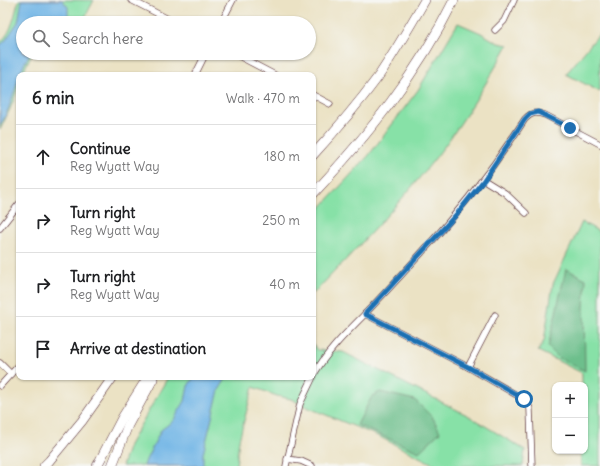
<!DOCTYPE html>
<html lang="en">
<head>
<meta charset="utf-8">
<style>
	:root { --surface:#fff; --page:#f2f2f2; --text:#202124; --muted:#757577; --line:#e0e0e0 }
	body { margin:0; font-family:Delius,sans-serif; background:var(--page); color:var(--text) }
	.controls { position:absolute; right:12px; bottom:12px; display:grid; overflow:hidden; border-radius:8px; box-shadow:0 1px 3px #0004 }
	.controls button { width:36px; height:36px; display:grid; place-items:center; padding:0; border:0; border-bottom:1px solid var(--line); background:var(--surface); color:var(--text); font:20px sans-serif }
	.stop { position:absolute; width:12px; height:12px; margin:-9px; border:3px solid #1f6fb2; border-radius:50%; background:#fff }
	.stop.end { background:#1f6fb2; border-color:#fff; box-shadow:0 1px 4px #0008 }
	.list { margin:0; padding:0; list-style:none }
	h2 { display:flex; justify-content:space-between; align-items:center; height:52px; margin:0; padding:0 16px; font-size:17px }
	h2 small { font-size:13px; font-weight:400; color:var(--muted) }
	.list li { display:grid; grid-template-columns:26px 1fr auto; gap:12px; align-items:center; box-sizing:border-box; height:64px; padding:0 16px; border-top:1px solid var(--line) }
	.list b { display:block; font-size:15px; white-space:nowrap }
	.list p { margin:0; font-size:13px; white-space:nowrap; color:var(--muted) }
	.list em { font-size:13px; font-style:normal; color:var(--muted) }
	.icon { flex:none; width:22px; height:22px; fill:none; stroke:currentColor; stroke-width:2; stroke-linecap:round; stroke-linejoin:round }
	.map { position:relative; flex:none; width:600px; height:466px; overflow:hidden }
	.search { position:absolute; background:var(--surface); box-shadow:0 1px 3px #0004; left:16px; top:16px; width:300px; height:44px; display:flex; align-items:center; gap:10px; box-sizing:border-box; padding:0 14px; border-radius:22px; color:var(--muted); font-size:15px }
	.panel { position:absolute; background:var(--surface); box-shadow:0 1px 3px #0004; left:16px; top:72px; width:300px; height:308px; border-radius:8px }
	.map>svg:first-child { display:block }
	.green { fill:#87e1a7; stroke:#688069 }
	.forest { fill:#6dbf8c; stroke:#5c6f5c }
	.water { fill:#71b5e6; stroke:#5e6a88 }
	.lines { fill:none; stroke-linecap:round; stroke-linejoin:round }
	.street-casing { stroke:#623c42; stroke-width:7 }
	.primary-casing { stroke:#623c42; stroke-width:10 }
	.street { stroke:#fff; stroke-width:5.5 }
	.primary { stroke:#fff; stroke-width:9 }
	.route { stroke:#1f6fb2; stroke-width:5 }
</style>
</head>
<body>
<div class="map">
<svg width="600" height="466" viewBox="0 0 600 466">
	<rect width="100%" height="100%" fill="#f6f6f2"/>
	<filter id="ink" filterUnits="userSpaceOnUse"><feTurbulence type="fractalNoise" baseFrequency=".025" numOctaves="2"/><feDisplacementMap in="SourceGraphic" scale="8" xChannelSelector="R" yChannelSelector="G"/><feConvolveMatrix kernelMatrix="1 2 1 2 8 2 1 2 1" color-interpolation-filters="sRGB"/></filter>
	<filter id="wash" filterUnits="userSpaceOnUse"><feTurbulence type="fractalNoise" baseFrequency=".012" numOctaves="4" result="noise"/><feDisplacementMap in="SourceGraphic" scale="16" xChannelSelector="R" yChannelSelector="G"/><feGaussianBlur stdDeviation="0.9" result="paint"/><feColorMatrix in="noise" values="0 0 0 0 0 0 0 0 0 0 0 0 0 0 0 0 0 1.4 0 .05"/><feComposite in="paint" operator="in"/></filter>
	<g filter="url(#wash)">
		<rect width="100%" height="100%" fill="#ebe2c4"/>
		<g class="green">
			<path d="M19,0H94L82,23L71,19L69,23H23V53H32L22,75H19C19,94 8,113 0,130V42C13,32 14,14 19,0Z"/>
			<path d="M458,23L481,33L498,43L508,45C486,84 464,121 437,156C399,205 356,249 313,294V216L369,155L418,90Z"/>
			<polygon points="600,33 600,92 566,74"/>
			<polygon points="582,222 600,232 600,466 581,466 581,451 585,451 585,385 582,385 582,373 538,351 544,341 553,284"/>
			<polygon points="313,344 317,350 343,352 467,415 525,450 523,466 437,466 378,436 309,408 291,399 277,396 253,387 239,440 236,466 122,466 129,445 168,377 313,377"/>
		</g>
		<g class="forest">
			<polygon points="566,269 586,279 584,308 585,371 559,358 548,347"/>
			<polygon points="380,392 415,400 433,418 440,432 419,452 357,425 372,396"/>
		</g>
		<g class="water">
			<path d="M22,0H62L68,7V18L65,23H23V53H30C16,76 14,103 0,126V45L5,41L18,22Z"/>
			<polygon points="194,377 227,377 219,390 203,454 203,466 144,466 146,460 161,430 173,421 185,401 188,386"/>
		</g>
	</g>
	<g filter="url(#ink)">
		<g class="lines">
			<defs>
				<g id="street">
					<polyline points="131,0 176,23"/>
					<polyline points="221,23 233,0"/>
					<polyline points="495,30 504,21 514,0"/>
					<polyline points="233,53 275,75"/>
					<polyline points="195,75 206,53"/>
					<polyline points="313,95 330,104"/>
					<polyline points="484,180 505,193 526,213"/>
					<polyline points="0,228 19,204"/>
					<polyline points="365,314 468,367 527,401 530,409 532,466"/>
					<polyline points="0,363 11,374"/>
					<polyline points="468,367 495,315"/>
					<path d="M313,376C326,353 345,334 363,316C381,297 398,279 415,260C456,216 492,170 525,119C532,112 536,112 545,115L600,144"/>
					<polyline points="0,386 19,365"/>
					<polyline points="287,459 301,461 312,466"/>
					<polyline points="286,466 300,404 313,377"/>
				</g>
				<g id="primary">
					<path d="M313,155C336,130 358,104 378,77C395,52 410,26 425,0"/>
					<path d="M313,194C368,135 418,73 454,0"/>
					<polyline points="44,466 49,461 82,421 113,377"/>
					<polyline points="97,466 122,418 148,377"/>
					<polyline points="112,466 128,425 153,379"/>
				</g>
			</defs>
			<use href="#street" class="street-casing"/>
			<use href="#primary" class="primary-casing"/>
			<use href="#street" class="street"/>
			<use href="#primary" class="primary"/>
		</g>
	</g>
	<g class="lines" filter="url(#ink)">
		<polyline class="route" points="524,399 468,367 365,314 456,215 484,180 525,119 530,114 538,112 570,128"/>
	</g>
</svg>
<div class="controls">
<button>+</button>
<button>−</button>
</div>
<div class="stop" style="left:524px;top:399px"></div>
<div class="stop end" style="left:570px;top:128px"></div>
<div class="search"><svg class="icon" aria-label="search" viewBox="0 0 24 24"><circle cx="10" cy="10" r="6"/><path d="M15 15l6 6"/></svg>Search here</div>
<section class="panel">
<h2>6 min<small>Walk · 470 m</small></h2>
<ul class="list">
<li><svg class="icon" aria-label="ahead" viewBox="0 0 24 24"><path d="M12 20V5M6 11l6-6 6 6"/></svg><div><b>Continue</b><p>Reg Wyatt Way</p></div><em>180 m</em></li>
<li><svg class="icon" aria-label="right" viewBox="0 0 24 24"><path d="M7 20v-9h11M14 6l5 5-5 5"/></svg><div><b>Turn right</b><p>Reg Wyatt Way</p></div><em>250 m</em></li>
<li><svg class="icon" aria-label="right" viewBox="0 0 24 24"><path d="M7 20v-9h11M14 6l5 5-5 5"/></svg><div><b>Turn right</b><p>Reg Wyatt Way</p></div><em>40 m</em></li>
<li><svg class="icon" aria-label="arrive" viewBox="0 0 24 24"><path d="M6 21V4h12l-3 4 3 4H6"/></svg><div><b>Arrive at destination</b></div></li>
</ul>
</section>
</div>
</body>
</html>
